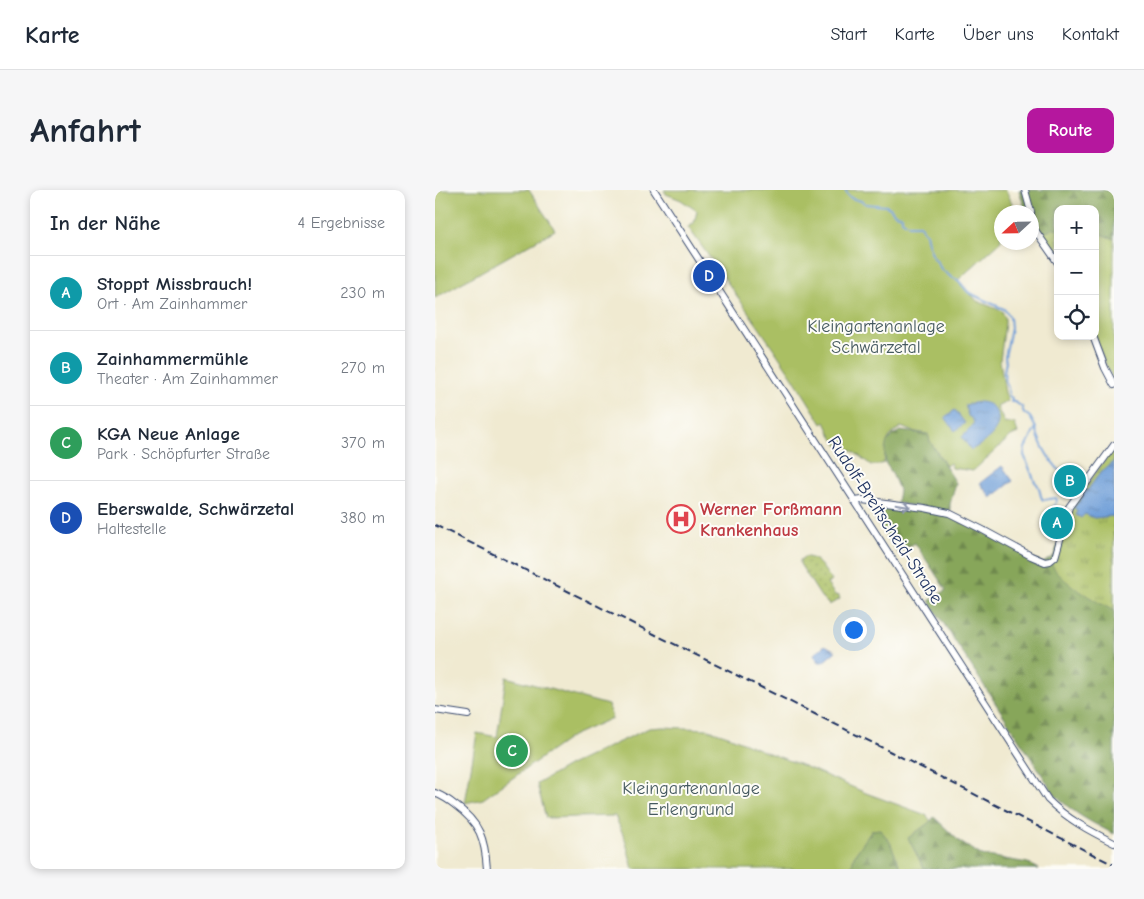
<!DOCTYPE html>
<html lang="de">
<head>
<meta charset="utf-8">
<style>
	:root { --surface:#fff; --page:#f6f6f7; --text:#1f2937; --muted:#747a83; --line:#e0e1e3; --accent:#b5179e }
	body { margin:0; font-family:"Comic Neue",sans-serif; background:var(--page); color:var(--text) }
	.controls { position:absolute; right:15px; top:15px; display:grid; overflow:hidden; border-radius:10px; box-shadow:0 2px 8px #0003 }
	.controls button { width:45px; height:45px; display:grid; place-items:center; padding:0; border:0; border-bottom:1px solid var(--line); background:var(--surface); color:var(--text); font:25px sans-serif }
	.compass { position:absolute; left:559px; top:15px; width:45px; height:45px; border-radius:50%; background:var(--surface); box-shadow:0 2px 8px #0003; rotate:248deg }
	.you { position:absolute; left:418px; top:439px; width:18px; height:18px; margin:-12px; border:4px solid #fff; border-radius:50%; background:#1a73e8; box-shadow:0 0 0 8px #1a73e833 }
	.badge { display:grid; place-items:center; width:32px; height:32px; border-radius:50%; background:var(--accent); color:#fff; font-size:16px; font-weight:700 }
	.pin { position:absolute; translate:-50% -50%; border:2px solid #fff; box-shadow:0 1px 5px #0006 }
	.list { margin:0; padding:0; list-style:none }
	h2 { display:flex; justify-content:space-between; align-items:center; height:65px; margin:0; padding:0 20px; font-size:21px }
	h2 small { font-size:16px; font-weight:400; color:var(--muted) }
	.list li { display:grid; grid-template-columns:32px 1fr auto; gap:15px; align-items:center; box-sizing:border-box; height:75px; padding:0 20px; border-top:1px solid var(--line) }
	.list b { display:block; font-size:19px; white-space:nowrap }
	.list p { margin:0; font-size:16px; white-space:nowrap; color:var(--muted) }
	.list em { font-size:16px; font-style:normal; color:var(--muted) }
	.icon { flex:none; width:28px; height:28px; fill:none; stroke:currentColor; stroke-width:2; stroke-linecap:round; stroke-linejoin:round }
	.map { position:relative; flex:none; width:679px; height:679px; overflow:hidden; border-radius:10px }
	header { display:flex; align-items:center; gap:30px; box-sizing:border-box; height:70px; padding:0 25px; background:var(--surface); border-bottom:1px solid var(--line) }
	header strong { font-size:24px }
	nav { display:flex; gap:28px; margin-inline-start:auto; font-size:18px }
	.intro { display:flex; align-items:center; justify-content:space-between; box-sizing:border-box; height:120px; padding:0 30px }
	h1 { margin:0; font-size:35px }
	.button { padding:12px 22px; border-radius:10px; background:var(--accent); color:#fff; font-size:18px; font-weight:700 }
	main { display:flex; gap:30px; padding:0 30px }
	aside { flex:1; background:var(--surface); border-radius:10px; box-shadow:0 2px 8px #0003 }
	.map>svg:first-child { display:block }
	.grass { fill:url(#grass-dots); stroke:#627761 }
	.forest { fill:url(#forest-firs); stroke:#516a5c }
	.park { fill:url(#park-tufts); stroke:#627761 }
	.garden { fill:#aabf64; stroke:#627761 }
	.water { fill:url(#water-ripples); stroke:#44669b }
	.lines { fill:none; stroke-linecap:round; stroke-linejoin:round }
	.stream { stroke:#6e9ed8; stroke-width:2 }
	.minor-casing { stroke:#3b4b6f; stroke-width:8 }
	.minor { stroke:#fff; stroke-width:6 }
	.rail { stroke:#1b2f5e; stroke-width:2; stroke-dasharray:8 4; stroke-linecap:butt }
	.oneway { stroke:#8d97ae }
	.labels { text-anchor:middle; dominant-baseline:central; stroke-width:4; stroke-linejoin:round; paint-order:stroke }
	.park-label { font-size:18px; fill:#465a60; stroke:#fdfcf7 }
	.health-label { font-size:18px; font-weight:bold; fill:#be3a42; stroke:#fdfcf7; text-anchor:start }
	.street-label { font-size:18px; fill:#1b2f5e; stroke:#fdfcf7 }
</style>
</head>
<body>
<header>
<strong>Karte</strong>
<nav><a>Start</a><a>Karte</a><a>Über uns</a><a>Kontakt</a></nav>
</header>
<div class="intro"><h1>Anfahrt</h1><a class="button">Route</a></div>
<main>
<aside>
<h2>In der Nähe<small>4 Ergebnisse</small></h2>
<ul class="list">
<li><span class="badge" style="background:#0f9aa8">A</span><div><b>Stoppt Missbrauch!</b><p>Ort · Am Zainhammer</p></div><em>230 m</em></li>
<li><span class="badge" style="background:#0f9aa8">B</span><div><b>Zainhammermühle</b><p>Theater · Am Zainhammer</p></div><em>270 m</em></li>
<li><span class="badge" style="background:#2e9e5b">C</span><div><b>KGA Neue Anlage</b><p>Park · Schöpfurter Straße</p></div><em>370 m</em></li>
<li><span class="badge" style="background:#1a4fb4">D</span><div><b>Eberswalde, Schwärzetal</b><p>Haltestelle</p></div><em>380 m</em></li>
</ul>
</aside>
<div class="map">
<svg width="679" height="679" viewBox="0 0 679 679">
	<defs>
		<pattern id="grass-dots" width="8" height="8" patternUnits="userSpaceOnUse" patternTransform="scale(1.25)"><rect width="8" height="8" fill="#aabf64"/><path d="M2 2h.1M6 6h.1" fill="none" stroke="#8a9c56" stroke-width="1.8" stroke-linecap="round"/></pattern>
		<pattern id="forest-firs" width="22" height="20" patternUnits="userSpaceOnUse" patternTransform="scale(1.25)"><rect width="22" height="20" fill="#87a65a"/><path d="M5 1l3.5 6h-7zM16 11l3.5 6h-7z" fill="#6e884e"/></pattern>
		<pattern id="park-tufts" width="24" height="20" patternUnits="userSpaceOnUse" patternTransform="scale(1.25)"><rect width="24" height="20" fill="#aabf64"/><path d="M3 7l-1-3M5 7V3M7 7l1-3M15 17l-1-3M17 17v-4M19 17l1-3" fill="none" stroke="#8a9c56"/></pattern>
		<pattern id="water-ripples" width="26" height="14" patternUnits="userSpaceOnUse" patternTransform="scale(1.25)"><rect width="26" height="14" fill="#6e9ed8"/><path d="M2 4q2-2 4 0t4 0M15 11q2-2 4 0t4 0" fill="none" stroke="#5a81b2"/></pattern>
	</defs>
	<rect width="100%" height="100%" fill="#fdfcf7"/>
	<filter id="ink" filterUnits="userSpaceOnUse"><feTurbulence type="fractalNoise" baseFrequency=".02" numOctaves="2"/><feDisplacementMap in="SourceGraphic" scale="10" xChannelSelector="R" yChannelSelector="G"/><feConvolveMatrix kernelMatrix="1 2 1 2 8 2 1 2 1" color-interpolation-filters="sRGB"/></filter>
	<filter id="wash" filterUnits="userSpaceOnUse"><feTurbulence type="fractalNoise" baseFrequency=".0096" numOctaves="4" result="noise"/><feDisplacementMap in="SourceGraphic" scale="20" xChannelSelector="R" yChannelSelector="G"/><feGaussianBlur stdDeviation="1.12" result="paint"/><feColorMatrix in="noise" values="0 0 0 0 0 0 0 0 0 0 0 0 0 0 0 0 0 1.4 0 .05"/><feComposite in="paint" operator="in"/></filter>
	<g filter="url(#wash)">
		<rect width="100%" height="100%" fill="#f0ead1"/>
		<path class="grass" d="M369,367C383,366 389,380 397,391L392,394L400,405L404,406L405,409L394,415L386,407L365,374V370Z"/>
		<g class="forest">
			<polygon points="584,0 679,0 679,49 660,42 660,19 623,19 623,39 619,38 606,45 596,22 591,22"/>
			<polygon points="465,241 493,244 495,251 521,293 515,314 515,322 462,313 464,300 457,283 451,274 449,259 449,255 458,245"/>
			<path d="M448,316L514,324L608,373L679,326V644C656,632 639,624 620,605L494,411L511,400L480,353L463,363L434,319Z"/>
			<polygon points="499,627 525,652 546,665 593,673 604,679 489,679 473,648 496,631"/>
			<polygon points="445,639 455,652 466,679 416,679 419,666 437,640"/>
		</g>
		<path class="park" d="M679,257V421C661,411 624,392 616,373L637,316Z"/>
		<g class="garden">
			<polygon points="0,0 94,0 120,40 0,108"/>
			<path d="M229,0H571L581,22H566V51L523,90L542,111L567,121L570,128V133L565,171L570,202L573,211L562,217L569,232L580,234L583,243L576,246L538,281L517,278L515,273L511,276L495,251L493,244L476,241L466,237C449,249 451,253 449,273L442,275H436L407,253L403,256L396,245L390,232L387,234C346,166 299,102 253,37L259,33L262,21L246,10L231,4Z"/>
			<polygon points="619,38 623,39 623,69 606,45"/>
			<polygon points="660,42 679,49 679,191 669,171 660,146"/>
			<polygon points="71,487 173,515 177,528 137,546 48,609 30,613 42,543 62,547"/>
			<polygon points="228,537 272,539 296,547 328,561 369,576 431,603 491,625 496,631 473,648 489,679 466,679 455,652 445,639 437,640 419,666 416,679 198,679 190,649 180,626 111,628 102,594 135,575 214,538"/>
		</g>
		<g class="water">
			<path d="M543,212C550,212 556,214 560,220C562,224 564,228 563,232C562,244 546,255 536,260L527,247L537,237L539,232L536,228L533,226L530,215Z"/>
			<polygon points="520,220 530,233 520,241 510,227"/>
			<polygon points="679,271 679,326 659,328 650,324 646,328 641,325 642,320 639,318 648,306 647,304 647,303 649,304 650,303 649,302 650,300 652,301 665,283"/>
			<polygon points="567,276 578,291 556,308 545,293"/>
			<polygon points="390,455 401,461 388,472 384,472 379,464"/>
		</g>
		<g class="lines">
			<g class="stream">
				<path d="M410,0L413,5L416,8L426,11L431,14L451,16L455,18L460,24L467,26V30L474,35H485L488,40L491,43L493,53L498,67L503,73L506,79L516,87L523,90L533,102L549,110L569,119L575,127L576,138L570,167L571,172L569,181L570,189L573,198L574,206L577,208L576,212H580L587,217L589,223L595,227L601,238L590,258L589,265L600,292C607,297 603,304 608,310L621,308L622,310L619,316L621,320L628,319"/>
				<path d="M601,239C606,258 617,274 631,287"/>
			</g>
		</g>
	</g>
	<g filter="url(#ink)">
		<g class="lines">
			<defs>
				<g id="minor">
					<path d="M219,0L613,610C632,629 655,641 679,653"/>
					<polyline points="590,0 596,22"/>
					<polyline points="596,25 600,40 623,73"/>
					<polyline points="658,146 670,178 679,195"/>
					<polyline points="420,311 427,310 490,318 514,323 546,339 596,366 610,372 615,371 620,367 621,364 634,317 679,255"/>
					<polyline points="0,520 33,525"/>
					<path d="M0,603C7,606 14,610 20,615C45,633 50,649 52,679"/>
				</g>
			</defs>
			<use href="#minor" class="minor-casing"/>
			<use href="#minor" class="minor"/>
			<polyline class="rail" points="0,335 456,562 679,675"/>
		</g>
		<defs><path id="oneway-shaft" d="M-6 0H5M1.5-3L5.5 0L1.5 3" fill="none" stroke-width="1.6" stroke-linecap="round" stroke-linejoin="round" transform="scale(1.25)"/></defs>
		<use class="oneway" href="#oneway-shaft" transform="translate(468 316) rotate(9)"/>
	</g>
	<defs>
		<symbol id="hospital-ring" viewBox="-11 -11 22 22"><circle r="9.5" fill="#fdfcf7" stroke="#e0444e" stroke-width="1.5"/><path d="M-5-5h3v3.5h4V-5h3V5h-3V1.5h-4V5h-3Z" fill="#e0444e"/></symbol>
	</defs>
	<g fill-rule="evenodd">
		<use href="#hospital-ring" x="230" y="313" width="32" height="32"/>
	</g>
	<g class="labels">
		<g class="park-label">
			<text x="441" y="136">Kleingartenanlage<tspan x="441" dy="21">Schwärzetal</tspan></text>
			<text x="256" y="598">Kleingartenanlage<tspan x="256" dy="21">Erlengrund</tspan></text>
		</g>
		<g class="health-label">
			<text x="265" y="319">Werner Forßmann<tspan x="265" dy="21">Krankenhaus</tspan></text>
		</g>
		<g class="street-label">
			<text transform="translate(450 330) rotate(57)">Rudolf-Breitscheid-Straße</text>
		</g>
	</g>
</svg>
<div class="controls">
<button>+</button>
<button>−</button>
<button><svg class="icon" aria-label="locate" viewBox="0 0 24 24"><circle cx="12" cy="12" r="6"/><path d="M12 2v4M12 18v4M2 12h4M18 12h4"/></svg></button>
</div>
<svg class="compass" viewBox="-18 -18 36 36"><path d="M0-13l5 13h-10z" fill="#e53935"/><path d="M0 13l5-13h-10z" fill="#747a83"/></svg>
<div class="you"></div>
<div class="pin badge" style="left:622px;top:333px;background:#0f9aa8">A</div>
<div class="pin badge" style="left:635px;top:291px;background:#0f9aa8">B</div>
<div class="pin badge" style="left:77px;top:561px;background:#2e9e5b">C</div>
<div class="pin badge" style="left:274px;top:86px;background:#1a4fb4">D</div>
</div>
</main>
</body>
</html>
